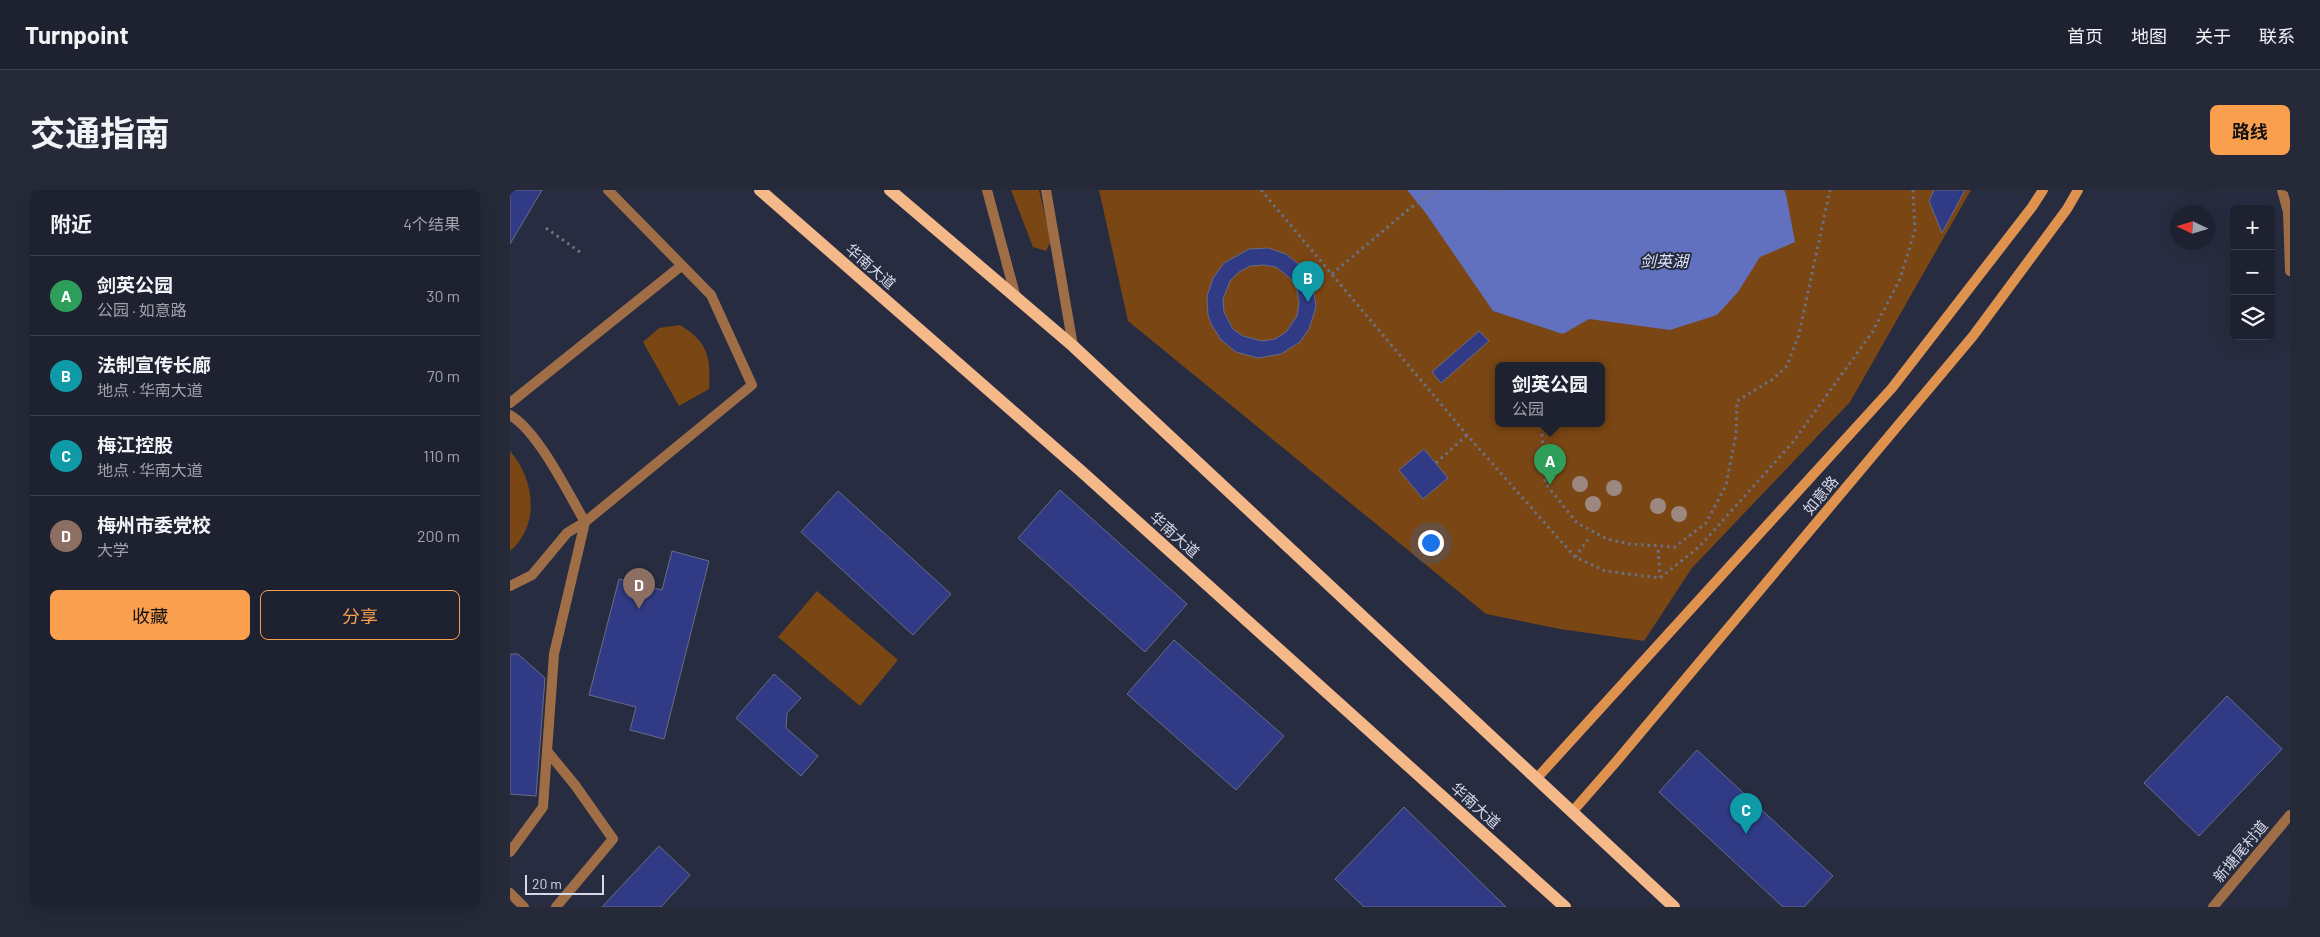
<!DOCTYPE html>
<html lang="zh">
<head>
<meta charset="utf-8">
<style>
	:root { --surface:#1d2130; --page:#252938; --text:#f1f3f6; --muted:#a0a3ab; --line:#3b3e4c; --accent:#fa9f4e }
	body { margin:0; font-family:Barlow,"Noto Sans SC",sans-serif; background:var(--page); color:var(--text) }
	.controls { position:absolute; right:15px; top:15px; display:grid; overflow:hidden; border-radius:8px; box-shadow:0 5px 20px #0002 }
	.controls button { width:45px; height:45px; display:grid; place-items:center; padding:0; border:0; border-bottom:1px solid var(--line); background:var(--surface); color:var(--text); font:25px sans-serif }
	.compass { position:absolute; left:1660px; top:15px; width:45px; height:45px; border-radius:50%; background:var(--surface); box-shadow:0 5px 20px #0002; rotate:274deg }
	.scale { position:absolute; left:15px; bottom:12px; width:79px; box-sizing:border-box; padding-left:5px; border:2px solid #d6d9e7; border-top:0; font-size:14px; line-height:18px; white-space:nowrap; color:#d6d9e7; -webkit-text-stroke:4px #272c40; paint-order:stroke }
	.you { position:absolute; left:920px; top:352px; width:18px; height:18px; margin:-12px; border:4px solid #fff; border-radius:50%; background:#1a73e8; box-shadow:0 0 0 8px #1a73e833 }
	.badge { display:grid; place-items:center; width:32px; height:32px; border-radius:50%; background:var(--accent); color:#fff; font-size:16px; font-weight:700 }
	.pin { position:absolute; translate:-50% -41px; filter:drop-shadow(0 1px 2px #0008) }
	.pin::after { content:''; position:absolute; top:26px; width:18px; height:15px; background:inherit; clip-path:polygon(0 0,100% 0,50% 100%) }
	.popup { position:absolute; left:985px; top:172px; width:110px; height:65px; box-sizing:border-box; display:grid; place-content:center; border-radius:8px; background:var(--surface); filter:drop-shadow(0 1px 4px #0005); font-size:16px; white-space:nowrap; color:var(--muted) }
	.popup b { font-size:19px; color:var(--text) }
	.popup::after { content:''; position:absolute; left:50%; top:100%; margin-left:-10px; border:10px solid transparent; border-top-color:var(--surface) }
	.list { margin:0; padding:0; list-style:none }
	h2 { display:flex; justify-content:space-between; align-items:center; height:65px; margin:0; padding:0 20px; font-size:21px }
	h2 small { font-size:16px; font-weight:400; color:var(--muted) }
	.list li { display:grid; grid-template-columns:32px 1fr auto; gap:15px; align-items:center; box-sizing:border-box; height:80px; padding:0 20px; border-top:1px solid var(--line) }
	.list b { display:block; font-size:19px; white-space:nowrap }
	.list p { margin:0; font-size:16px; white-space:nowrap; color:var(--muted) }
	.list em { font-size:16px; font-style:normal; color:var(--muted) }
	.actions { display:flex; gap:10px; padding:15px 20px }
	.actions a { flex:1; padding:11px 0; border:1px solid var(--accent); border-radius:8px; text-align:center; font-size:18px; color:var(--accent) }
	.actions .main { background:var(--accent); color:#111 }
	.icon { flex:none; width:28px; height:28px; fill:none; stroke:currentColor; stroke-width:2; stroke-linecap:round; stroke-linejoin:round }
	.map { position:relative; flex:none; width:1780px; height:717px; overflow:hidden; border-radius:8px }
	header { display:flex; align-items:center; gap:30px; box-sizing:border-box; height:70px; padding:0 25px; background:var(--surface); border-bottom:1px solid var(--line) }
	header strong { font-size:24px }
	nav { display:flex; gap:28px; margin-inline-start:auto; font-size:18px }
	.intro { display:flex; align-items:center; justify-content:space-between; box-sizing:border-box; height:120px; padding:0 30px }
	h1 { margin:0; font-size:35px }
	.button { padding:12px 22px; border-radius:8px; background:var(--accent); color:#111; font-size:18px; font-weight:700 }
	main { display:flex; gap:30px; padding:0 30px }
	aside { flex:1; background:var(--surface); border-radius:8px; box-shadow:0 5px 20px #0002 }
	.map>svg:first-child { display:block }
	.green { fill:#7a4614; fill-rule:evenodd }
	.water { fill:#6171c0 }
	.building { fill:#313a85; stroke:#676d84; fill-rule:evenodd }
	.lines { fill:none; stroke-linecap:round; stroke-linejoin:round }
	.path { stroke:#6c7082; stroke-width:3; stroke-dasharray:2.5 4; stroke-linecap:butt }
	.lane { stroke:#9f6e46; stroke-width:10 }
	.street { stroke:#9f6e46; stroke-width:10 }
	.secondary { stroke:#df924e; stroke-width:10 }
	.primary { stroke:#f5b989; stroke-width:12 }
	.tree { fill:#9c8880 }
	.labels { text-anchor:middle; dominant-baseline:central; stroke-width:4; stroke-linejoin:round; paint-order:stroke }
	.street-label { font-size:15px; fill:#d6d9e7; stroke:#272c40 }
	.water-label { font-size:16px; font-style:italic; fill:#dce3f9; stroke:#272c40 }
</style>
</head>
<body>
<header>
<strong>Turnpoint</strong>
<nav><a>首页</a><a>地图</a><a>关于</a><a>联系</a></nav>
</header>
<div class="intro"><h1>交通指南</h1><a class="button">路线</a></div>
<main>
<aside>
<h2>附近<small>4个结果</small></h2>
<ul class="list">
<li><span class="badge" style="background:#2e9e5b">A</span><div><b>剑英公园</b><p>公园 · 如意路</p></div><em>30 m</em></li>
<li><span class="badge" style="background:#0f9aa8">B</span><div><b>法制宣传长廊</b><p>地点 · 华南大道</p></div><em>70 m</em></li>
<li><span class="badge" style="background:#0f9aa8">C</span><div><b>梅江控股</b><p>地点 · 华南大道</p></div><em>110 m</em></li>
<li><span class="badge" style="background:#8d6e63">D</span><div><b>梅州市委党校</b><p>大学</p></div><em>200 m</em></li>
</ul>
<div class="actions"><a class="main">收藏</a><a>分享</a></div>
</aside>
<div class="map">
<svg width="1780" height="717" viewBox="0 0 1780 717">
	<rect width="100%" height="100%" fill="#272c40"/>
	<g class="green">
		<polygon points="501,0 529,0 541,51 536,61 523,57"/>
		<path d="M589,0H1461L1340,212L1182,378L1134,451L1050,439L976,424L618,131ZM989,176H1091V234H989Z"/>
		<path d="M170,135C198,152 201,167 199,199L169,216L133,152L149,138Z"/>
		<path d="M0,261C24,288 31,335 0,361Z"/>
		<polygon points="307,401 388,470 350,516 268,447"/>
	</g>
	<polygon class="water" points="897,0 1274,0 1276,4 1285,52 1250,67 1228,102 1207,125 1160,140 1079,129 1053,144 983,121 915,22"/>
	<g class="building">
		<polygon points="0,0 32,0 0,54"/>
		<polygon points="1424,0 1455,0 1432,43 1419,11"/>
		<path d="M758,58L776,64L795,79L803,95L806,117L799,139L790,152L771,164L748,168L726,162L711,150L701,134L698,125L697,106L703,88L714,73L739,59ZM753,75L766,77L781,89L787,100L789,113L787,126L776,142L765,149L752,151L733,146L723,139L714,122L713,109L720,91L729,82L740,76Z"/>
		<polygon points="969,141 979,151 931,193 922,182"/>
		<polygon points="914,259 938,288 913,309 889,280"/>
		<polygon points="550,300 677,414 635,462 508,348"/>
		<polygon points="328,301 441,404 403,445 291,342"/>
		<polygon points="162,361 199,371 154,549 120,540 126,517 79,505 109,389 152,400"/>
		<polygon points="664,450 774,546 726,600 617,504"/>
		<polygon points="0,464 8,464 35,488 26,606 0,604"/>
		<polygon points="264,484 291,508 277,523 276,538 308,566 291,586 226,528"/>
		<polygon points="1717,506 1772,559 1689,646 1634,593"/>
		<polygon points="1187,560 1323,686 1294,717 1273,717 1149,602"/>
		<polygon points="894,617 996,717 854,717 825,689"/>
		<polygon points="149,656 180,685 151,717 92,717"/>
	</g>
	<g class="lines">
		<g class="path">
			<polyline points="751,0 957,245 1065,367 1095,381 1150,388 1190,356 1283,252 1363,141 1390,89 1405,40 1403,0"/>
			<polyline points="981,0 991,2 993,0"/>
			<polyline points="36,38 70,62"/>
			<polyline points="822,84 899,19 928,0"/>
			<polyline points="1032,244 1035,293 1067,333 1097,349 1120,354 1165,357 1196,333 1216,295 1226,244 1227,211 1263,189 1277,176 1289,144 1320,0"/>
			<polyline points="926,273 957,245"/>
			<polyline points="1148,360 1150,387"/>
			<polyline points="1065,367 1079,348"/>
		</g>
		<g class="lane">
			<polyline points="477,0 506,108"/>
			<polyline points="536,0 563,156"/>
			<polyline points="0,213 171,76"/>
			<path d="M0,225C28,241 58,303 75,332L57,343L22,385L0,396"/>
			<polyline points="37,561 65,595 103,649 46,717"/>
			<polyline points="0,662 33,617 44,464 75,332 242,195 201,105 98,0"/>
			<polyline points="0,703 14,717"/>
		</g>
		<g class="street">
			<polyline points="1772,0 1778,22 1780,81"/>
			<polyline points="1703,717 1780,625"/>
		</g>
		<g class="secondary">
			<polyline points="1027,588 1382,198 1522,17 1533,0"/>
			<polyline points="1063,621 1105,573 1463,146 1557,19 1568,0"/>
		</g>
		<g class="primary">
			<polyline points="250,0 571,281 1055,717"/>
			<polyline points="380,0 563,156 1164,717"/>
		</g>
	</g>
	<g class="tree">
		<circle cx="1070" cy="294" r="8"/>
		<circle cx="1104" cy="298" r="8"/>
		<circle cx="1083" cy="314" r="8"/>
		<circle cx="1148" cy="316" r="8"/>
		<circle cx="1169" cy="324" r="8"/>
	</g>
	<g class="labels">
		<g class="street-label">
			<text transform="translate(361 76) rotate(41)">华南大道</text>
			<text transform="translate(1310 305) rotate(-50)">如意路</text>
			<text transform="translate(665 344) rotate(42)">华南大道</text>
			<text transform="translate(966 615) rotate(42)">华南大道</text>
			<text transform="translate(1730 661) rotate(-50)">新塘尾村道</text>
		</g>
		<g class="water-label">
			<text x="1154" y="70">剑英湖</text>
		</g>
	</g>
</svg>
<div class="controls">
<button>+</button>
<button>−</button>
<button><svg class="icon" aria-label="layers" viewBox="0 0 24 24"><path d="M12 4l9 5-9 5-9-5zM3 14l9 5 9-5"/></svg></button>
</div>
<svg class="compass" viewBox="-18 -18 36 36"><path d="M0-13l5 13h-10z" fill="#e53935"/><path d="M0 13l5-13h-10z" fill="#a0a3ab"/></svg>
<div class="scale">20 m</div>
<div class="you"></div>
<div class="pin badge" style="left:1040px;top:295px;background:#2e9e5b">A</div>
<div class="popup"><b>剑英公园</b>公园</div>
<div class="pin badge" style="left:798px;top:112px;background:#0f9aa8">B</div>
<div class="pin badge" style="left:1236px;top:644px;background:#0f9aa8">C</div>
<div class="pin badge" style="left:129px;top:419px;background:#8d6e63">D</div>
</div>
</main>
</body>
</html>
